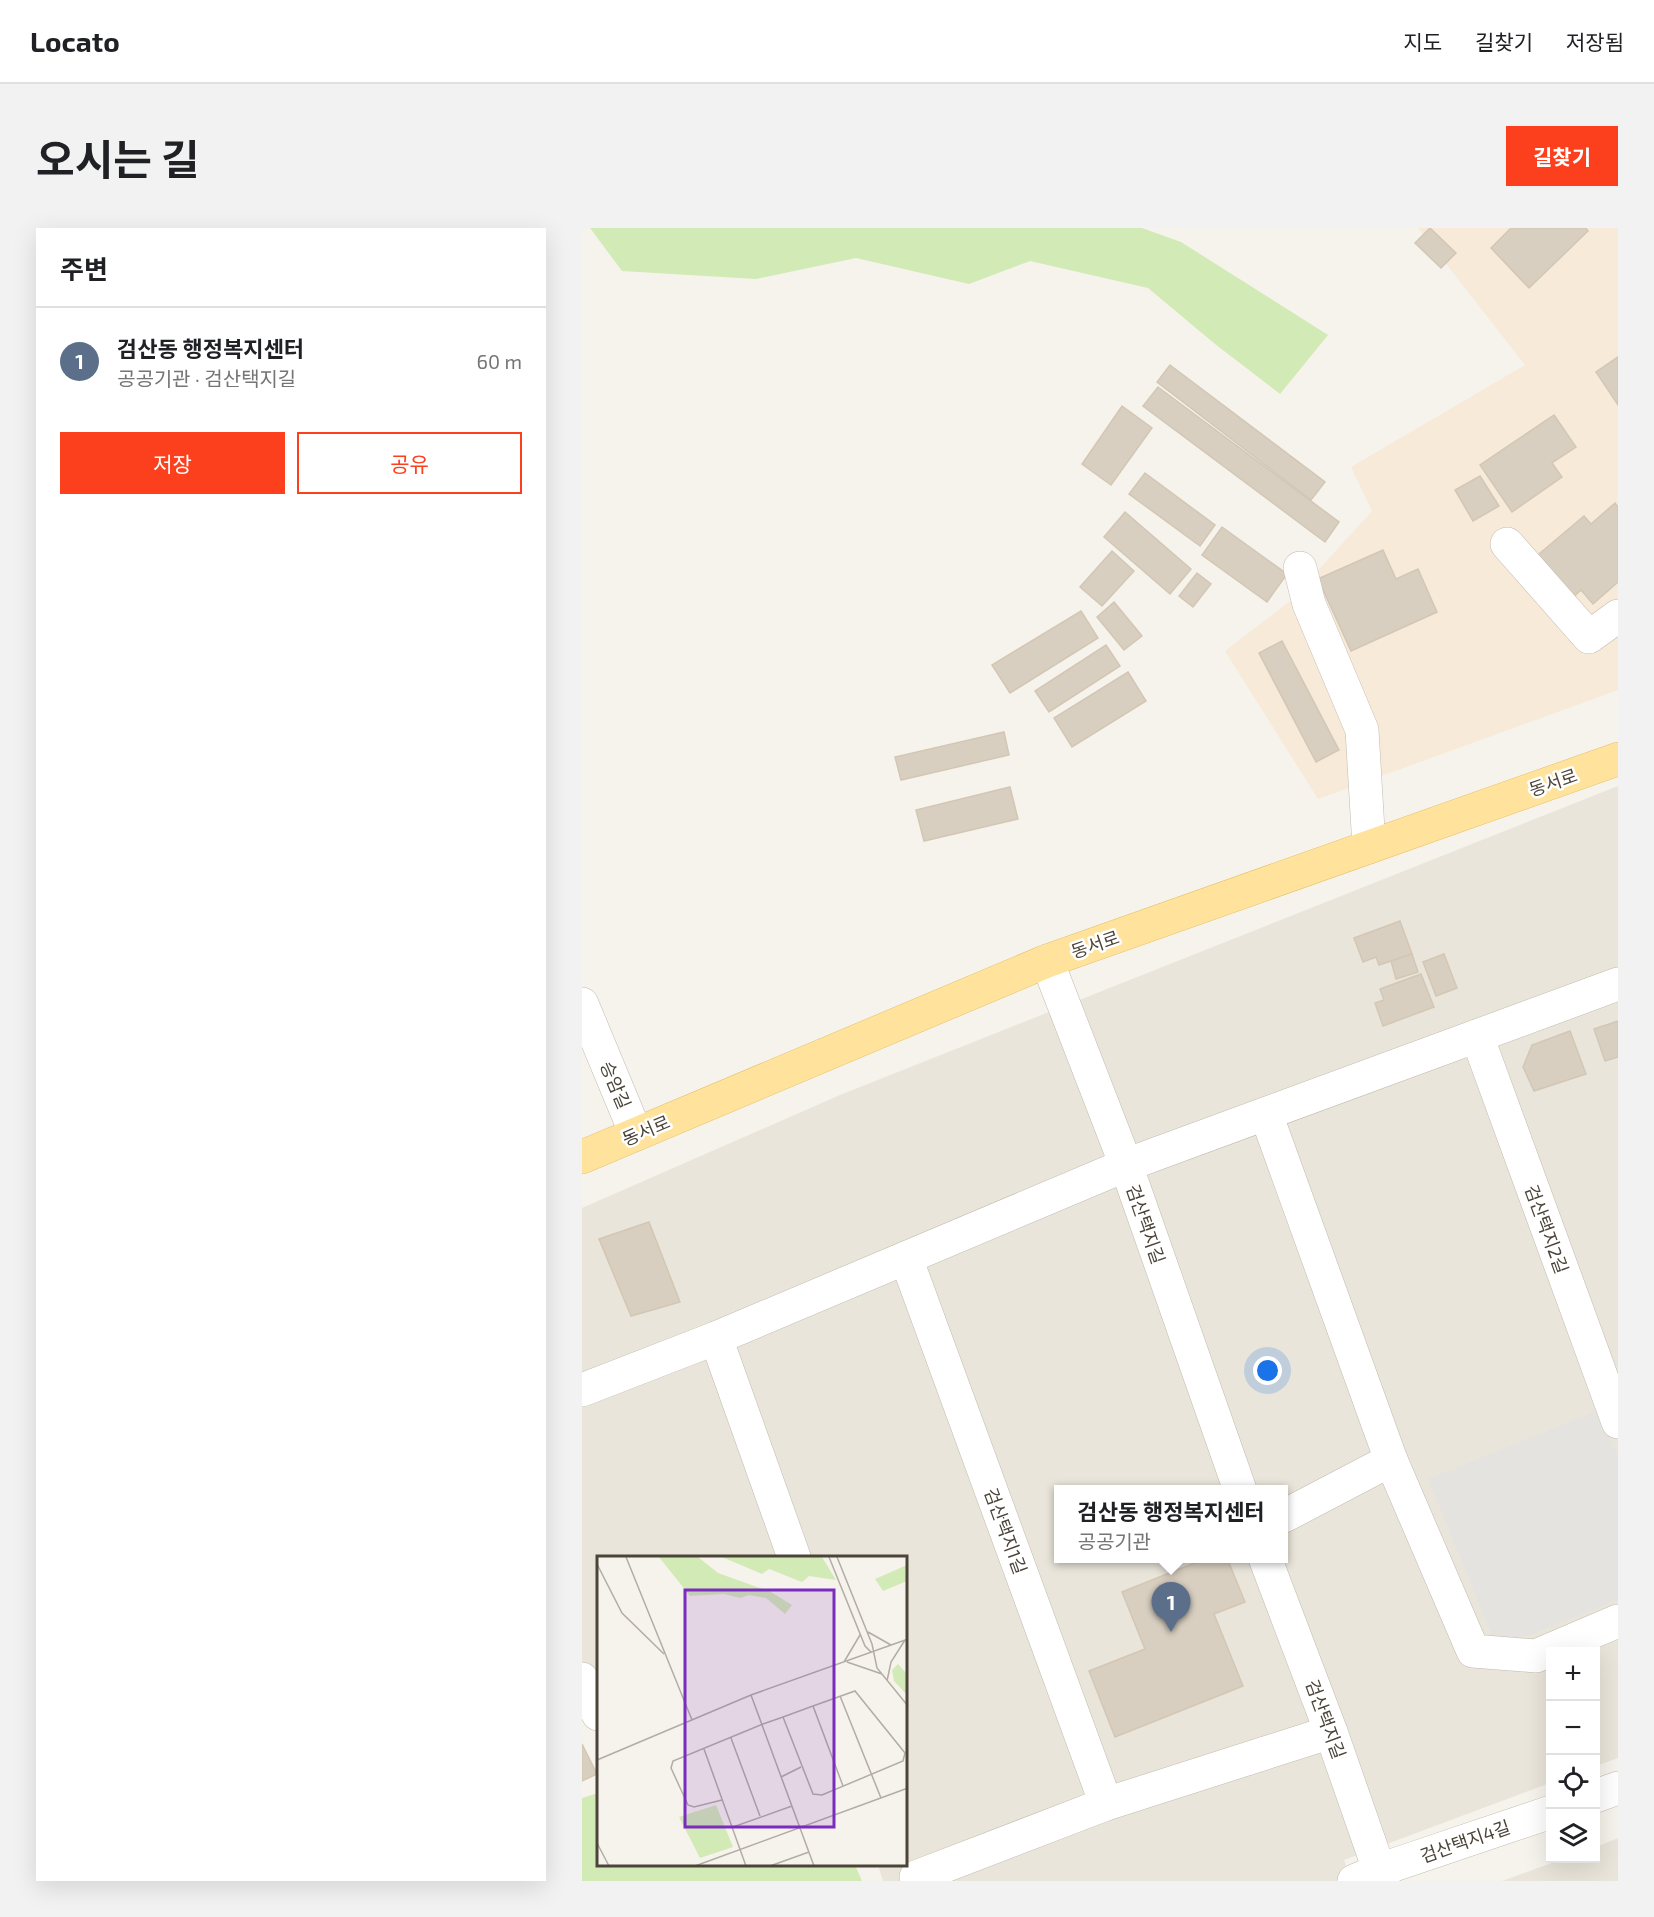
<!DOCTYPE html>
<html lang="ko">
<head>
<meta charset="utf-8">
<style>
	:root { --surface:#fff; --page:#f2f2f2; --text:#202124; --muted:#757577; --line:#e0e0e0; --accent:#fc3f1d }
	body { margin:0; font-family:"Exo 2","Noto Sans KR",sans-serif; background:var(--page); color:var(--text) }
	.controls { position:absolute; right:18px; bottom:18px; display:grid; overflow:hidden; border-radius:0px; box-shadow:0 6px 24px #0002 }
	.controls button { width:54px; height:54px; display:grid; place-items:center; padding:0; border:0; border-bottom:2px solid var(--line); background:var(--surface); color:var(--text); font:30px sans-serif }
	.you { position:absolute; left:686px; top:1143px; width:21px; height:21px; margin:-15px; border:4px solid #fff; border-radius:50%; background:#1a73e8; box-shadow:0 0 0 9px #1a73e833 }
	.badge { display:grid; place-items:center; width:39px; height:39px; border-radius:50%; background:var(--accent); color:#fff; font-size:20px; font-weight:700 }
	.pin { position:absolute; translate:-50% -50px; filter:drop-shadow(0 2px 3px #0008) }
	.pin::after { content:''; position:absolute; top:32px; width:21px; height:18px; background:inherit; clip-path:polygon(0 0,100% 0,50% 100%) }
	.popup { position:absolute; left:472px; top:1257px; width:234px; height:78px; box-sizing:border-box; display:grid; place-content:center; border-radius:0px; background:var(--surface); filter:drop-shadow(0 2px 4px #0005); font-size:20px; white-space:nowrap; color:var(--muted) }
	.popup b { font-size:22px; color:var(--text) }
	.popup::after { content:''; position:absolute; left:50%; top:100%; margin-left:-12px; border:12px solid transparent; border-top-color:var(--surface) }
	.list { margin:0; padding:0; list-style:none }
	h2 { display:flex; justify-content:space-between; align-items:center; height:78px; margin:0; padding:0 24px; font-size:26px }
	h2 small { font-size:20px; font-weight:400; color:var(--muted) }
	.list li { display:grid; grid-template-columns:39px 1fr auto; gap:18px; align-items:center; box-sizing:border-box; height:108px; padding:0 24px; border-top:2px solid var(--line) }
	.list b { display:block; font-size:22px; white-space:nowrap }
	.list p { margin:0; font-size:20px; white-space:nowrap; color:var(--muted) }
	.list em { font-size:20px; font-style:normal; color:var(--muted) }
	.actions { display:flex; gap:12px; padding:18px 24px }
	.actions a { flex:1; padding:14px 0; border:2px solid var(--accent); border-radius:0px; text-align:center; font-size:21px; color:var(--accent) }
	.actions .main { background:var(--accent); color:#fff }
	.icon { flex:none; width:33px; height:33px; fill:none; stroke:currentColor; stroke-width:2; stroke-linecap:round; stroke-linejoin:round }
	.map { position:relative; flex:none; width:1036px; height:1653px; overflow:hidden; border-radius:0px }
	header { display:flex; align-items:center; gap:36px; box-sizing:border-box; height:84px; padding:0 30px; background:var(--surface); border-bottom:2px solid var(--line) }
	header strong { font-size:28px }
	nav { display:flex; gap:33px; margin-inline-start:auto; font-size:21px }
	.intro { display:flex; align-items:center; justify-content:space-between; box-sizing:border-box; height:144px; padding:0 36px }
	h1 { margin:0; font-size:42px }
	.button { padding:15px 27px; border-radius:0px; background:var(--accent); color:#fff; font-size:21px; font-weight:700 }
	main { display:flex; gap:36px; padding:0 36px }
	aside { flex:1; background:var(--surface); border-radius:0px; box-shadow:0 6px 24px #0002 }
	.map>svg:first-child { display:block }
	.residential { fill:#eae5da; fill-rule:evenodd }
	.commercial { fill:#f7ead8 }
	.green { fill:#d2eab5 }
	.parking { fill:#e5e3e0 }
	.building { fill:#d8cfc1; stroke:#d3c7b4; stroke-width:1.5 }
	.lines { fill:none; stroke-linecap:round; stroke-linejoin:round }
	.minor-casing { stroke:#c2bbae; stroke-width:34 }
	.major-casing { stroke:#e6c16a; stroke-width:34 }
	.minor { stroke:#fff; stroke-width:33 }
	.major { stroke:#ffe39c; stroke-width:33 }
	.labels { text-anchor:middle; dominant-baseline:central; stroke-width:5; stroke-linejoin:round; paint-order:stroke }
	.street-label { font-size:18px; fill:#4b4439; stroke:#fff }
	.inset-road { fill:none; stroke:#b2ada4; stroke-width:1.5 }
	.view { fill:#7b2cbf; fill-opacity:0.15; stroke:#7b2cbf; stroke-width:3 }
	.inset-edge { fill:none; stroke:#4b4439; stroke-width:3 }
</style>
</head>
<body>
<header>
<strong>Locato</strong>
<nav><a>지도</a><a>길찾기</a><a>저장됨</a></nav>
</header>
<div class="intro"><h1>오시는 길</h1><a class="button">길찾기</a></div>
<main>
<aside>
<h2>주변<small></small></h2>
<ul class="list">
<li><span class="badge" style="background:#5c6f8a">1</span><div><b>검산동 행정복지센터</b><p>공공기관 · 검산택지길</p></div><em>60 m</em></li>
</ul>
<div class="actions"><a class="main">저장</a><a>공유</a></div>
</aside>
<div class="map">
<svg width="1036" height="1653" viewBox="0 0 1036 1653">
	<rect width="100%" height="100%" fill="#f6f3ec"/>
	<g class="residential">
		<path d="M1036,558V1530L1014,1538V1424H969L968,1555L762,1632L769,1653H301L296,1637L324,1636V1329H16V1506L0,1470V980L258,867ZM476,1262H702V1330H476Z"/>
		<polygon points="1036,1610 1036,1653 920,1653 981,1631 1014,1630 1014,1619"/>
	</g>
	<polygon class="commercial" points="836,0 1036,0 1036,462 736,571 643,423 708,373 790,283 769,239 943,137"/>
	<g class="green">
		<polygon points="8,0 560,0 599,14 746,107 698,166 633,116 566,60 448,33 387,56 274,30 174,51 40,43"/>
		<polygon points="16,1565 16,1636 273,1637 280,1653 0,1653 0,1570"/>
	</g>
	<polygon class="parking" points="1017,1182 1036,1229 1036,1372 915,1420 846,1251"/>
	<g class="building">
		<polygon points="848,0 874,25 859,40 833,15"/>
		<polygon points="929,0 1004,0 1006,3 947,60 909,20"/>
		<polygon points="1036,129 1036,177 1014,144"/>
		<polygon points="588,137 743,254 729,272 575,154"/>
		<polygon points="576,159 757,294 743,314 561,178"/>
		<polygon points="540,178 570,200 529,257 500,236"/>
		<polygon points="972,187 994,219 970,235 980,249 930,284 898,237"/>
		<polygon points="563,245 633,297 618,318 547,266"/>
		<polygon points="898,248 917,278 891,293 873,262"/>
		<polygon points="1033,275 1036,279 1036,354 1011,376 999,362 987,373 951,331 1002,288 1009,296"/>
		<polygon points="543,284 609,341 588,366 522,309"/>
		<polygon points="640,299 705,346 685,374 620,327"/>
		<polygon points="801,322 814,351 836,341 855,384 769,423 736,351"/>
		<polygon points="530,323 552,343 520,378 498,359"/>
		<polygon points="615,345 629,356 611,379 597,368"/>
		<polygon points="532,374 560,408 542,422 515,389"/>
		<polygon points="499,383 516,410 428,465 410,437"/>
		<polygon points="700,413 757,522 734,534 677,425"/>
		<polygon points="524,417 538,438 467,484 453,463"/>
		<polygon points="546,444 564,473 490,519 472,490"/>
		<polygon points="422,504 427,527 319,552 313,529"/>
		<polygon points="428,559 436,591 342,613 334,582"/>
		<polygon points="818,693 830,726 797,737 794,729 781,734 772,710"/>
		<polygon points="830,726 836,744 814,751 809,733"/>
		<polygon points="862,726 875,760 854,768 841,734"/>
		<polygon points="839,746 852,779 801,798 793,775 802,772 798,761"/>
		<polygon points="1036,793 1036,829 1023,833 1012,801"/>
		<polygon points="988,803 1004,846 952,863 941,839 950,817"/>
		<polygon points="67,994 98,1074 49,1088 17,1011"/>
		<polygon points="625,1330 645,1330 663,1374 632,1386 661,1458 533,1509 507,1443 563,1421 540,1364"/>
		<polygon points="0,1516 15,1546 0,1553"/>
	</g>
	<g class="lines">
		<defs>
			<g id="minor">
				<polyline points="925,316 1007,409 1036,388"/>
				<polyline points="718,340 727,376 780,502 787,619"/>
				<polyline points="465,733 544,937 658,1262"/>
				<polyline points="0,776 54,906"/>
				<polyline points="895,808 1036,1194"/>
				<polyline points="684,886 809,1232 891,1423 954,1428 1036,1393"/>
				<polyline points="324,1030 524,1576"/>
				<polyline points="134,1110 212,1329"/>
				<polyline points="0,1162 134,1110 544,937 1036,756"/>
				<polyline points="702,1288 809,1232"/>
				<polyline points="683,1330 749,1504 801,1653"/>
				<polyline points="0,1451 16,1486"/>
				<polyline points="1014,1568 1036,1560"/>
				<polyline points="334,1649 524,1576 749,1504"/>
				<polyline points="772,1653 797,1642 969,1584"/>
			</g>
			<polyline id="major" points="0,929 465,733 1036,531"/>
		</defs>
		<use href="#minor" class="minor-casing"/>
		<use href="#major" class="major-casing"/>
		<use href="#minor" class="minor"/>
		<use href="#major" class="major"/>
	</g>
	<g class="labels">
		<g class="street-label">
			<text transform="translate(971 554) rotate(-19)">동서로</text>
			<text transform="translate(513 716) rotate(-19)">동서로</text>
			<text transform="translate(34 857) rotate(67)">승암길</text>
			<text transform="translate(64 902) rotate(-23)">동서로</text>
			<text transform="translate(564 996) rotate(71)">검산택지길</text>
			<text transform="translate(965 1001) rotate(70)">검산택지2길</text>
			<text transform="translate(424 1303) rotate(70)">검산택지1길</text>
			<text transform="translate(744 1491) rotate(70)">검산택지길</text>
			<text transform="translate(883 1613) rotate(-19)">검산택지4길</text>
		</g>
	</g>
	<g transform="translate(15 1328)">
		<rect width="310" height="310" fill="#f6f3ec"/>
		<path d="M62,1H101L121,17L174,36L195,49L188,58L169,42L152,39L143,42L127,38L93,40ZM125,1H225L239,24L212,20L205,26L172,13L165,18ZM310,9V25L286,35L278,23ZM301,108L310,118V139L297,125L295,114ZM119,249L136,291L103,302L82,261Z" fill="#d2eab5"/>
		<path class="inset-road" d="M29,1L95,164M232,1L268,90L274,96M240,1L275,88L280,112L311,150M0,8L25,57L67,98M271,76L294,89M247,106L263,79M250,106L285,118M290,125L294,106L308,84M154,139L217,310M243,140L284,242M216,150L246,230M134,182L163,260M107,193L149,310M0,204L154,139L311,83M184,221L204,211M125,244L97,251L91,249L74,212L76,205L166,168L186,161L216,150L258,135L308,197L306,205L225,239L216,238L186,161M136,271L195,250M0,287L12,310M98,310L311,232M173,310L212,296"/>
		<path class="view" d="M88,34H237V271H88Z"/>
		<rect width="310" height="310" class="inset-edge"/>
	</g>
</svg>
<div class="controls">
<button>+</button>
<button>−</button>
<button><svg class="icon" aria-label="locate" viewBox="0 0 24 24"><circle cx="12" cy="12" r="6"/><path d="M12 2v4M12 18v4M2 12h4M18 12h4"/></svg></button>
<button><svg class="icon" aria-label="layers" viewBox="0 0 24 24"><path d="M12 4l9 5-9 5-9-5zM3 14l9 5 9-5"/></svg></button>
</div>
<div class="you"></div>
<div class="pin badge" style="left:589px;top:1404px;background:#5c6f8a">1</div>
<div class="popup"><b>검산동 행정복지센터</b>공공기관</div>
</div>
</main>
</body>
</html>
